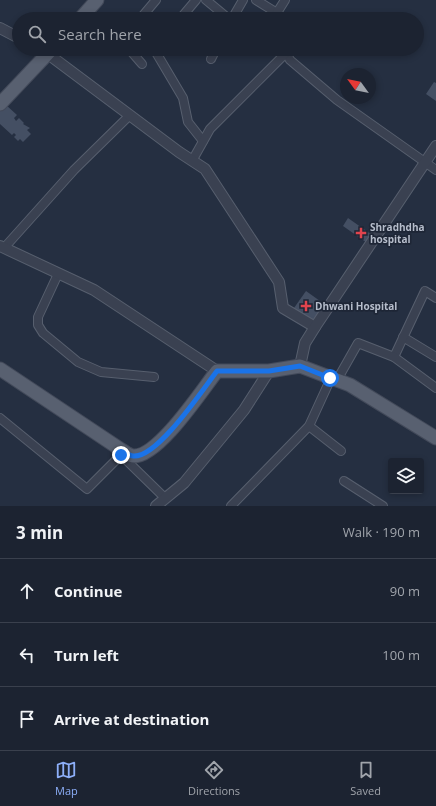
<!DOCTYPE html>
<html lang="en">
<head>
<meta charset="utf-8">
<style>
	:root { --surface:#1c2331; --page:#252b39; --text:#f1f3f6; --muted:#a0a4ab; --line:#3a404d; --accent:#8daff9 }
	body { margin:0; font-family:"Open Sans",sans-serif; background:var(--page); color:var(--text) }
	.controls { position:absolute; right:12px; bottom:12px; display:grid; overflow:hidden; border-radius:4px; box-shadow:0 2px 6px #0003 }
	.controls button { width:36px; height:36px; display:grid; place-items:center; padding:0; border:0; border-bottom:1px solid var(--line); background:var(--surface); color:var(--text); font:20px sans-serif }
	.compass { position:absolute; left:340px; top:68px; width:36px; height:36px; border-radius:50%; background:var(--surface); box-shadow:0 2px 6px #0003; rotate:303deg }
	.stop { position:absolute; width:12px; height:12px; margin:-9px; border:3px solid #1a73e8; border-radius:50%; background:#fff }
	.stop.end { background:#1a73e8; border-color:#fff; box-shadow:0 1px 4px #0008 }
	.list { margin:0; padding:0; list-style:none }
	h2 { display:flex; justify-content:space-between; align-items:center; height:52px; margin:0; padding:0 16px; font-size:17px }
	h2 small { font-size:13px; font-weight:400; color:var(--muted) }
	.list li { display:grid; grid-template-columns:26px 1fr auto; gap:12px; align-items:center; box-sizing:border-box; height:64px; padding:0 16px; border-top:1px solid var(--line) }
	.list b { display:block; font-size:15px; white-space:nowrap }
	.list em { font-size:13px; font-style:normal; color:var(--muted) }
	.icon { flex:none; width:22px; height:22px; fill:none; stroke:currentColor; stroke-width:2; stroke-linecap:round; stroke-linejoin:round }
	.map { position:relative; flex:none; width:436px; height:506px; overflow:hidden }
	.search { position:absolute; background:var(--surface); box-shadow:0 2px 6px #0003; left:12px; right:12px; top:12px; height:44px; display:flex; align-items:center; gap:10px; box-sizing:border-box; padding:0 14px; border-radius:22px; color:var(--muted); font-size:15px }
	.sheet { height:244px; background:var(--surface) }
	nav { display:flex; justify-content:space-around; align-items:center; box-sizing:border-box; height:56px; border-top:1px solid var(--line); background:var(--surface); font-size:11px; color:var(--muted) }
	nav a { display:grid; justify-items:center; gap:2px }
	nav .on { color:var(--accent) }
	.map>svg:first-child { display:block }
	.building { fill:#444f63 }
	.lines { fill:none; stroke-linecap:round; stroke-linejoin:round }
	.minor-casing { stroke:#575f6e; stroke-width:10 }
	.tertiary-casing { stroke:#575f6e; stroke-width:12 }
	.primary-casing { stroke:#434a5a; stroke-width:15 }
	.minor { stroke:#3a4151; stroke-width:8 }
	.tertiary { stroke:#3a4151; stroke-width:10 }
	.primary { stroke:#586070; stroke-width:13 }
	.route { stroke:#1a73e8; stroke-width:5 }
	.health-dot { fill:#e0444e; stroke:#1e2636; stroke-width:1.5 }
	.labels { text-anchor:middle; dominant-baseline:central; stroke-width:3.5; stroke-linejoin:round; paint-order:stroke }
	.poi-label { font-size:10px; font-weight:bold; fill:#b6bdcb; stroke:#1e2636; text-anchor:start }
</style>
</head>
<body>
<div class="map">
<svg width="436" height="506" viewBox="0 0 436 506">
	<rect width="100%" height="100%" fill="#252f41"/>
	<g class="building">
		<polygon points="434,82 436,83 436,101 426,94"/>
		<polygon points="6,105 17,115 14,118 16,121 19,118 24,123 23,124 30,128 27,130 31,134 23,142 20,139 18,141 14,137 16,135 14,133 12,135 0,124 0,111"/>
		<polygon points="348,218 375,237 370,245 343,226"/>
		<polygon points="306,291 327,306 315,323 294,308"/>
	</g>
	<g class="lines">
		<defs>
			<g id="minor">
				<polyline points="206,0 229,19"/>
				<polyline points="256,0 277,13"/>
				<polyline points="140,19 156,0"/>
				<polyline points="180,19 196,0"/>
				<polyline points="232,19 243,0"/>
				<polyline points="273,19 285,0"/>
				<polyline points="129,49 142,64"/>
				<polyline points="154,49 183,98 188,122 203,141"/>
				<polyline points="284,49 290,60 337,100 436,170"/>
				<polyline points="211,59 216,49"/>
				<polyline points="192,161 210,129 286,53"/>
				<polyline points="4,248 74,170 130,115"/>
				<polyline points="58,274 38,317 38,325 43,333 78,362 101,372 154,377"/>
				<polyline points="403,337 436,357"/>
				<polyline points="394,357 425,291 436,298"/>
				<polyline points="337,380 358,343 394,357 436,388"/>
				<polyline points="0,418 87,489 124,452"/>
				<polyline points="309,426 341,451"/>
				<polyline points="121,455 165,498"/>
				<polyline points="344,481 383,506"/>
				<polyline points="231,506 309,426 331,378"/>
			</g>
			<g id="tertiary">
				<polyline points="0,28 19,38"/>
				<polyline points="39,49 48,54 179,152 205,169 279,282 283,308 315,327"/>
				<polyline points="0,246 94,290 217,371"/>
				<polyline points="300,366 305,343 315,327 436,146"/>
				<polyline points="156,506 184,483 244,410 269,371"/>
			</g>
			<g id="primary">
				<polyline points="80,19 97,0"/>
				<polyline points="0,104 52,49"/>
				<path d="M0,369L120,449C124,451 129,456 134,456C159,456 202,390 217,371H269L300,366L350,385L436,438"/>
			</g>
		</defs>
		<use href="#minor" class="minor-casing"/>
		<use href="#tertiary" class="tertiary-casing"/>
		<use href="#primary" class="primary-casing"/>
		<use href="#minor" class="minor"/>
		<use href="#tertiary" class="tertiary"/>
		<use href="#primary" class="primary"/>
	</g>
	<g class="lines">
		<path class="route" d="M121,455L124,452C127,453 130,456 133,456C157,459 203,389 217,371H269L300,366L330,378"/>
	</g>
	<g class="health-dot">
		<path d="M359 227h4v4h4v4h-4v4h-4v-4h-4v-4h4z"/>
		<path d="M304 300h4v4h4v4h-4v4h-4v-4h-4v-4h4z"/>
	</g>
	<g class="labels">
		<g class="poi-label">
			<text x="370" y="227">Shradhdha<tspan x="370" dy="12">hospital</tspan></text>
			<text x="315" y="306">Dhwani Hospital</text>
		</g>
	</g>
</svg>
<div class="controls">
<button><svg class="icon" aria-label="layers" viewBox="0 0 24 24"><path d="M12 4l9 5-9 5-9-5zM3 14l9 5 9-5"/></svg></button>
</div>
<svg class="compass" viewBox="-18 -18 36 36"><path d="M0-13l5 13h-10z" fill="#e53935"/><path d="M0 13l5-13h-10z" fill="#a0a4ab"/></svg>
<div class="stop" style="left:330px;top:378px"></div>
<div class="stop end" style="left:121px;top:455px"></div>
<div class="search"><svg class="icon" aria-label="search" viewBox="0 0 24 24"><circle cx="10" cy="10" r="6"/><path d="M15 15l6 6"/></svg>Search here</div>
</div>
<section class="sheet">
<h2>3 min<small>Walk · 190 m</small></h2>
<ul class="list">
<li><svg class="icon" aria-label="ahead" viewBox="0 0 24 24"><path d="M12 20V5M6 11l6-6 6 6"/></svg><div><b>Continue</b></div><em>90 m</em></li>
<li><svg class="icon" aria-label="left" viewBox="0 0 24 24"><path d="M17 20v-9H6M10 6l-5 5 5 5"/></svg><div><b>Turn left</b></div><em>100 m</em></li>
<li><svg class="icon" aria-label="arrive" viewBox="0 0 24 24"><path d="M6 21V4h12l-3 4 3 4H6"/></svg><div><b>Arrive at destination</b></div></li>
</ul>
</section>
<nav>
<a class="on"><svg class="icon" aria-label="map" viewBox="0 0 24 24"><path d="M3 6l6-2 6 2 6-2v14l-6 2-6-2-6 2zM9 4v14M15 6v14"/></svg>Map</a>
<a><svg class="icon" aria-label="directions" viewBox="0 0 24 24"><path d="M12 3l9 9-9 9-9-9zM9 14v-3h6M13 9l2 2-2 2"/></svg>Directions</a>
<a><svg class="icon" aria-label="saved" viewBox="0 0 24 24"><path d="M7 4h10v16l-5-4-5 4z"/></svg>Saved</a>
</nav>
</body>
</html>
